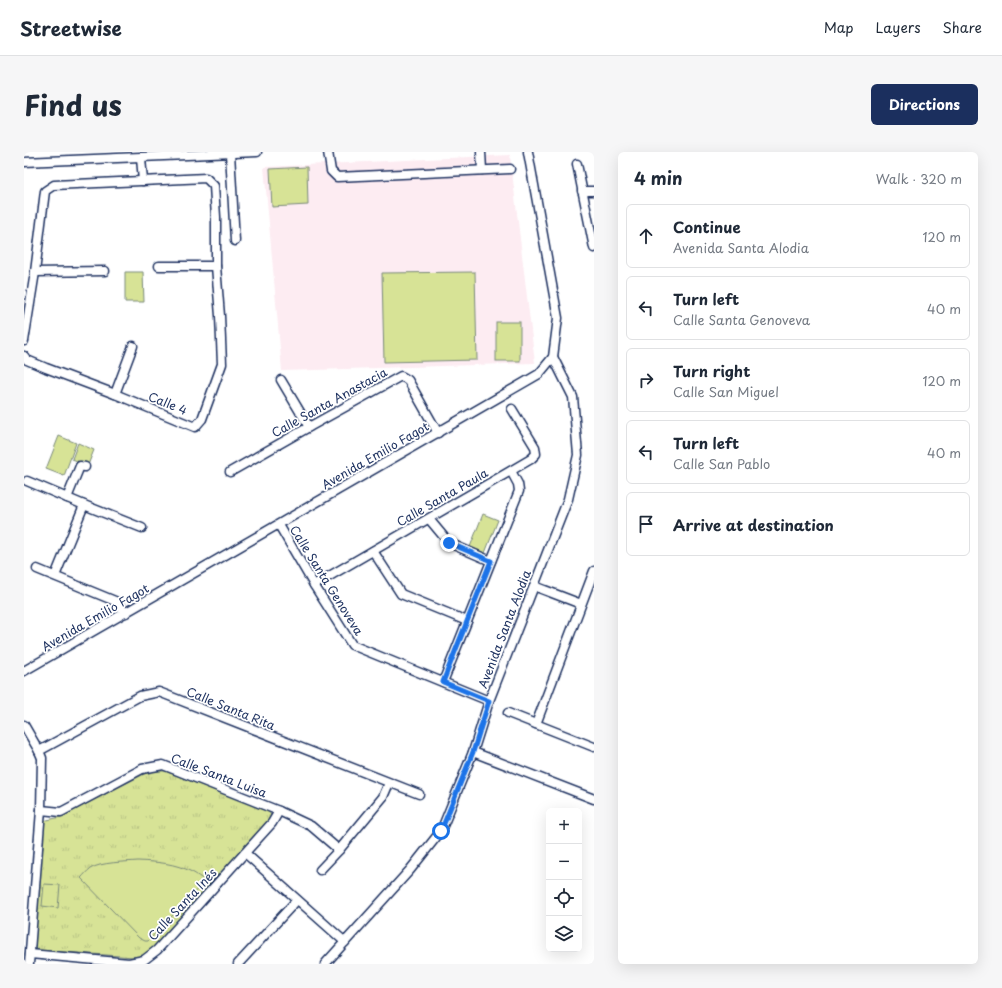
<!DOCTYPE html>
<html lang="en">
<head>
<meta charset="utf-8">
<style>
	:root { --surface:#fff; --page:#f6f6f7; --text:#1f2937; --muted:#747a83; --line:#e0e1e3; --accent:#1b2f5e }
	body { margin:0; font-family:"Playpen Sans",sans-serif; background:var(--page); color:var(--text) }
	.controls { position:absolute; right:12px; bottom:12px; display:grid; overflow:hidden; border-radius:6px; box-shadow:0 4px 16px #0002 }
	.controls button { width:36px; height:36px; display:grid; place-items:center; padding:0; border:0; border-bottom:1px solid var(--line); background:var(--surface); color:var(--text); font:20px sans-serif }
	.stop { position:absolute; width:12px; height:12px; margin:-9px; border:3px solid #1a73e8; border-radius:50%; background:#fff }
	.stop.end { background:#1a73e8; border-color:#fff; box-shadow:0 1px 4px #0008 }
	.list { margin:0; padding:0; list-style:none }
	h2 { display:flex; justify-content:space-between; align-items:center; height:52px; margin:0; padding:0 16px; font-size:17px }
	h2 small { font-size:13px; font-weight:400; color:var(--muted) }
	.list li { display:grid; grid-template-columns:26px 1fr auto; gap:12px; align-items:center; box-sizing:border-box; height:64px; margin:0 8px 8px; padding:0 8px; border:1px solid var(--line); border-radius:6px }
	.list b { display:block; font-size:15px; white-space:nowrap }
	.list p { margin:0; font-size:13px; white-space:nowrap; color:var(--muted) }
	.list em { font-size:13px; font-style:normal; color:var(--muted) }
	.icon { flex:none; width:22px; height:22px; fill:none; stroke:currentColor; stroke-width:2; stroke-linecap:round; stroke-linejoin:round }
	.map { position:relative; flex:none; width:570px; height:812px; overflow:hidden; border-radius:6px }
	header { display:flex; align-items:center; gap:24px; box-sizing:border-box; height:56px; padding:0 20px; background:var(--surface); border-bottom:1px solid var(--line) }
	header strong { font-size:19px }
	nav { display:flex; gap:22px; margin-inline-start:auto; font-size:14px }
	.intro { display:flex; align-items:center; justify-content:space-between; box-sizing:border-box; height:96px; padding:0 24px }
	h1 { margin:0; font-size:28px }
	.button { padding:10px 18px; border-radius:6px; background:var(--accent); color:#fff; font-size:14px; font-weight:700 }
	main { display:flex; gap:24px; padding:0 24px }
	aside { flex:1; background:var(--surface); border-radius:6px; box-shadow:0 4px 16px #0002 }
	.map>svg:first-child { display:block }
	.built { fill:#fdecf2 }
	.grass { fill:url(#grass-tufts); stroke:#79897a }
	.garden { fill:#d7e396; stroke:#79897a }
	.lines { fill:none; stroke-linecap:round; stroke-linejoin:round }
	.minor-casing { stroke:#1b2f5e; stroke-width:11 }
	.minor { stroke:#fff; stroke-width:8 }
	.route { stroke:#1a73e8; stroke-width:5 }
	.labels { text-anchor:middle; dominant-baseline:central; stroke-width:3.5; stroke-linejoin:round; paint-order:stroke }
	.street-label { font-size:12px; fill:#1b2f5e; stroke:#fff }
</style>
</head>
<body>
<header>
<strong>Streetwise</strong>
<nav><a>Map</a><a>Layers</a><a>Share</a></nav>
</header>
<div class="intro"><h1>Find us</h1><a class="button">Directions</a></div>
<main>
<div class="map">
<svg width="570" height="812" viewBox="0 0 570 812">
	<defs>
		<pattern id="grass-tufts" width="24" height="20" patternUnits="userSpaceOnUse"><rect width="24" height="20" fill="#d7e396"/><path d="M3 7l-1-3M5 7V3M7 7l1-3M15 17l-1-3M17 17v-4M19 17l1-3" fill="none" stroke="#b8c384"/></pattern>
	</defs>
	<rect width="100%" height="100%" fill="#fff"/>
	<filter id="ink" filterUnits="userSpaceOnUse"><feTurbulence type="fractalNoise" baseFrequency=".025" numOctaves="2"/><feDisplacementMap in="SourceGraphic" scale="8" xChannelSelector="R" yChannelSelector="G"/><feConvolveMatrix kernelMatrix="1 2 1 2 8 2 1 2 1" color-interpolation-filters="sRGB"/></filter>
	<g filter="url(#ink)">
		<polygon class="built" points="486,3 511,211 258,219 240,15"/>
		<polygon class="grass" points="132,619 141,619 244,659 247,663 245,668 127,798 118,804 110,805 13,798 11,796 11,794 20,670 23,668 37,665 124,620"/>
		<g class="garden">
			<polygon points="283,15 284,53 248,55 246,17"/>
			<polygon points="101,120 119,120 120,150 101,150"/>
			<polygon points="451,120 453,208 360,210 358,121"/>
			<rect x="472" y="170" width="24" height="39"/>
			<polygon points="35,284 52,291 40,324 22,317"/>
			<polygon points="54,291 70,298 64,313 48,307"/>
			<polygon points="459,362 474,368 461,401 446,395"/>
			<path d="M114,709C133,710 151,711 168,720C172,722 177,726 181,729L124,789H121L115,786L57,726C60,723 63,719 66,717C76,710 102,710 114,709Z"/>
			<polygon points="20,732 36,733 34,756 18,754"/>
		</g>
		<g class="lines">
			<defs>
				<g id="minor">
					<polyline points="304,0 307,19 313,25 486,17"/>
					<polyline points="457,0 458,18"/>
					<polyline points="206,1 211,89"/>
					<polyline points="117,6 119,29"/>
					<polyline points="0,10 233,0"/>
					<polyline points="553,12 570,96"/>
					<polyline points="558,39 570,39"/>
					<polyline points="135,114 192,114"/>
					<polyline points="11,120 81,119"/>
					<polyline points="0,189 11,120 21,39 30,33 182,26 190,34 192,65 192,114 196,164 198,212 178,267 171,275 91,242 22,216 3,208 0,204"/>
					<polyline points="257,228 285,275"/>
					<polyline points="91,242 109,194"/>
					<polyline points="206,320 285,275 377,224 384,228 414,281"/>
					<polyline points="3,329 60,353 118,376"/>
					<polyline points="43,346 56,314 61,315"/>
					<polyline points="405,367 425,391 467,409"/>
					<polyline points="255,373 290,433 328,493 465,549"/>
					<polyline points="349,399 377,442 443,469"/>
					<polyline points="13,417 91,449 102,461"/>
					<polyline points="31,424 60,353"/>
					<polyline points="290,433 507,307 512,302 511,295 488,257"/>
					<polyline points="510,434 557,452"/>
					<polyline points="0,519 515,222 529,205 534,166 504,0"/>
					<polyline points="419,530 495,339 494,332 487,319"/>
					<polyline points="484,561 570,595"/>
					<polyline points="512,572 570,419"/>
					<polyline points="0,573 15,599 18,606 17,658 5,812"/>
					<polyline points="15,599 116,544 135,540 395,642"/>
					<polyline points="449,600 570,647"/>
					<polyline points="17,658 37,660 118,617 139,613 255,659 287,674 315,698"/>
					<polyline points="221,701 321,790"/>
					<polyline points="296,718 315,698 359,645 365,631"/>
					<polyline points="6,802 105,811 120,808 133,798 248,671 255,659"/>
					<polyline points="214,812 273,748"/>
					<polyline points="301,812 386,718 417,679 449,600 465,549 544,347 554,303 549,245 529,205"/>
				</g>
			</defs>
			<use href="#minor" class="minor-casing"/>
			<use href="#minor" class="minor"/>
		</g>
	</g>
	<g class="lines" filter="url(#ink)">
		<polyline class="route" points="417,679 449,600 465,549 419,530 467,409 425,391"/>
	</g>
	<g class="labels">
		<g class="street-label">
			<text transform="translate(305 250) rotate(-29)">Calle Santa Anastacia</text>
			<text transform="translate(144 251) rotate(22)">Calle 4</text>
			<text transform="translate(351 303) rotate(-30)">Avenida Emilio Fagot</text>
			<text transform="translate(418 345) rotate(-30)">Calle Santa Paula</text>
			<text transform="translate(303 428) rotate(58)">Calle Santa Genoveva</text>
			<text transform="translate(71 465) rotate(-30)">Avenida Emilio Fagot</text>
			<text transform="translate(480 477) rotate(-69)">Avenida Santa Alodia</text>
			<text transform="translate(207 556) rotate(22)">Calle Santa Rita</text>
			<text transform="translate(195 623) rotate(21)">Calle Santa Luisa</text>
			<text transform="translate(158 752) rotate(-47)">Calle Santa Inés</text>
		</g>
	</g>
</svg>
<div class="controls">
<button>+</button>
<button>−</button>
<button><svg class="icon" aria-label="locate" viewBox="0 0 24 24"><circle cx="12" cy="12" r="6"/><path d="M12 2v4M12 18v4M2 12h4M18 12h4"/></svg></button>
<button><svg class="icon" aria-label="layers" viewBox="0 0 24 24"><path d="M12 4l9 5-9 5-9-5zM3 14l9 5 9-5"/></svg></button>
</div>
<div class="stop" style="left:417px;top:679px"></div>
<div class="stop end" style="left:425px;top:391px"></div>
</div>
<aside>
<h2>4 min<small>Walk · 320 m</small></h2>
<ul class="list">
<li><svg class="icon" aria-label="ahead" viewBox="0 0 24 24"><path d="M12 20V5M6 11l6-6 6 6"/></svg><div><b>Continue</b><p>Avenida Santa Alodia</p></div><em>120 m</em></li>
<li><svg class="icon" aria-label="left" viewBox="0 0 24 24"><path d="M17 20v-9H6M10 6l-5 5 5 5"/></svg><div><b>Turn left</b><p>Calle Santa Genoveva</p></div><em>40 m</em></li>
<li><svg class="icon" aria-label="right" viewBox="0 0 24 24"><path d="M7 20v-9h11M14 6l5 5-5 5"/></svg><div><b>Turn right</b><p>Calle San Miguel</p></div><em>120 m</em></li>
<li><svg class="icon" aria-label="left" viewBox="0 0 24 24"><path d="M17 20v-9H6M10 6l-5 5 5 5"/></svg><div><b>Turn left</b><p>Calle San Pablo</p></div><em>40 m</em></li>
<li><svg class="icon" aria-label="arrive" viewBox="0 0 24 24"><path d="M6 21V4h12l-3 4 3 4H6"/></svg><div><b>Arrive at destination</b></div></li>
</ul>
</aside>
</main>
</body>
</html>
